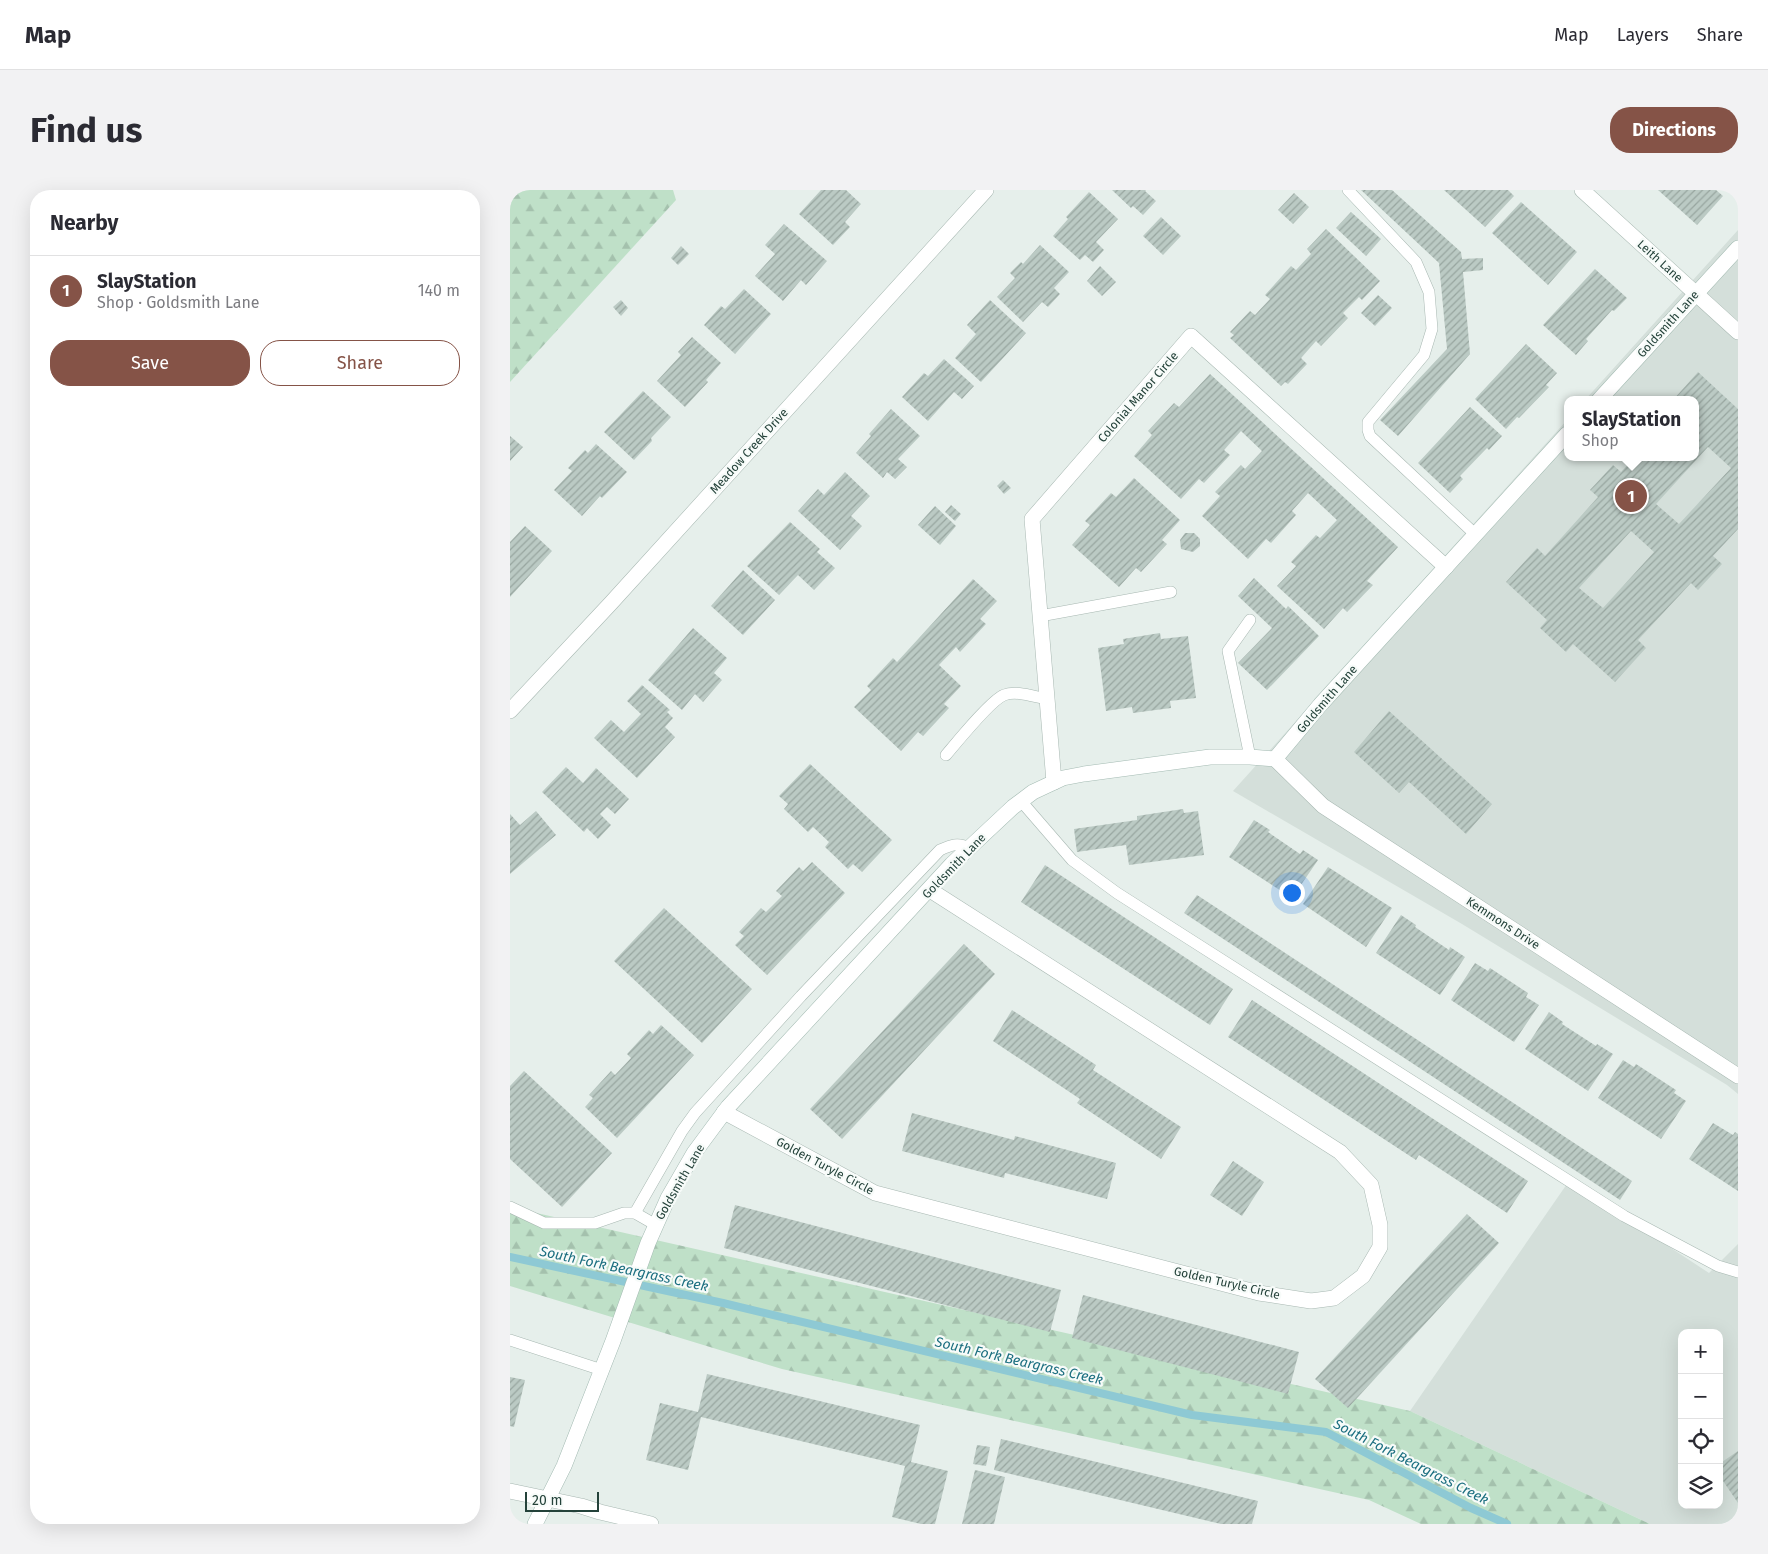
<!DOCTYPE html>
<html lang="en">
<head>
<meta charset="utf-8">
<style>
	:root { --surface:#fff; --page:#f2f2f3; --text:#2b2b33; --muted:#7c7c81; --line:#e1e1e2; --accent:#855347 }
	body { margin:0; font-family:"Fira Sans",sans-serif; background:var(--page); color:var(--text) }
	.controls { position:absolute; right:15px; bottom:15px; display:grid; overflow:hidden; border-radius:10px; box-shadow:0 5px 20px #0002 }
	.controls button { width:45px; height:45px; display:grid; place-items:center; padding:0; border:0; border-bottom:1px solid var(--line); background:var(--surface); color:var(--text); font:25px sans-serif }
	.scale { position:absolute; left:15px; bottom:12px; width:74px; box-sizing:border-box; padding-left:5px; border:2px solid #24423a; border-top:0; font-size:14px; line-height:18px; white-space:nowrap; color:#24423a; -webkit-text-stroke:4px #f7fbf9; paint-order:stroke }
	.you { position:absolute; left:781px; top:702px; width:18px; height:18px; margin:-12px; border:4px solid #fff; border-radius:50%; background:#1a73e8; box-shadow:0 0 0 8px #1a73e833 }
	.badge { display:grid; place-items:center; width:32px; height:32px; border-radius:50%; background:var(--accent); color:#fff; font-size:16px; font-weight:700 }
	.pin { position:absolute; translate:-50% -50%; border:2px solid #fff; box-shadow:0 1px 5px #0006 }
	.popup { position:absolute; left:1054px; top:206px; width:135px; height:65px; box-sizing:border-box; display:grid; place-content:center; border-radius:10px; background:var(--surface); filter:drop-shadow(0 1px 4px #0005); font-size:16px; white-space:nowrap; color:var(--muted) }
	.popup b { font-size:19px; color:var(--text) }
	.popup::after { content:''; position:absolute; left:50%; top:100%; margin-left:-10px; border:10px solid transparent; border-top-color:var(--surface) }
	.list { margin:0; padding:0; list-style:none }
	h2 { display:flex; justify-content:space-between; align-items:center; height:65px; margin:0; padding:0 20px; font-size:21px }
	h2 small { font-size:16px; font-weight:400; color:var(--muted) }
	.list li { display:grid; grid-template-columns:32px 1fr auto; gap:15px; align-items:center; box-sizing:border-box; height:70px; padding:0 20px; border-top:1px solid var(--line) }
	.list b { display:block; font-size:19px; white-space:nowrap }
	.list p { margin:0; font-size:16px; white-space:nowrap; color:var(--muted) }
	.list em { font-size:16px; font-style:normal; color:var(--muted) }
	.actions { display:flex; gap:10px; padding:15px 20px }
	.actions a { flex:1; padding:11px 0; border:1px solid var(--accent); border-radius:20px; text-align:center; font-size:18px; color:var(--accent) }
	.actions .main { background:var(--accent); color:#fff }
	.icon { flex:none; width:28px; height:28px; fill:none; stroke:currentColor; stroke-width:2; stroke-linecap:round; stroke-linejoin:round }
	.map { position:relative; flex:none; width:1228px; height:1334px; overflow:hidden; border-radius:20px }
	header { display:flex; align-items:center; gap:30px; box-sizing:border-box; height:70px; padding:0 25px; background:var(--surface); border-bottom:1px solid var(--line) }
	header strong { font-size:24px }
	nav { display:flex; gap:28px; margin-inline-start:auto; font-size:18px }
	.intro { display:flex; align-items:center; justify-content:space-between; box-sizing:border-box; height:120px; padding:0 30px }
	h1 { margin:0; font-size:35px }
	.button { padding:12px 22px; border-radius:20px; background:var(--accent); color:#fff; font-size:18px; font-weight:700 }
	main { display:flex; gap:30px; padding:0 30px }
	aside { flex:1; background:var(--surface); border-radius:20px; box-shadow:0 5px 20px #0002 }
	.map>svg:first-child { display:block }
	.built { fill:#d4dfda; fill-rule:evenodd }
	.forest { fill:url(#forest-firs) }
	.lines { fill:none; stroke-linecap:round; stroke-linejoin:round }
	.stream { stroke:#8ec9d4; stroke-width:8 }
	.building { fill:url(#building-hatch); fill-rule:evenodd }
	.lane-casing { stroke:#a8b8b2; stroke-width:12 }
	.street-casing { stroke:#a8b8b2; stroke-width:16 }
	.secondary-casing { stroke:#a4bbb3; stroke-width:16 }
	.lane { stroke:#fff; stroke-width:11 }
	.street { stroke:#fff; stroke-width:15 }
	.secondary { stroke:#fff; stroke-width:15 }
	.labels { text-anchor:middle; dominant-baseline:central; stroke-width:4.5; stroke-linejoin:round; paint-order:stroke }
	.street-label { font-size:12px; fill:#24423a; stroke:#f7fbf9 }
	.water-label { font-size:14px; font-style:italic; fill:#1c6f80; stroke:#f7fbf9 }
</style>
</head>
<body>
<header>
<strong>Map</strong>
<nav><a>Map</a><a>Layers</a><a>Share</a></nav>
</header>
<div class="intro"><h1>Find us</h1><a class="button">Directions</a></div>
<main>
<aside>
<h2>Nearby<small></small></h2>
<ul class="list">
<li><span class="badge">1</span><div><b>SlayStation</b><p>Shop · Goldsmith Lane</p></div><em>140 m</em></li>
</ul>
<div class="actions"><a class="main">Save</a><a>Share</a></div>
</aside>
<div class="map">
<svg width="1228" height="1334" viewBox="0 0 1228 1334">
	<defs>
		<pattern id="forest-firs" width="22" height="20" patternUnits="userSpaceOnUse" patternTransform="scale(1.25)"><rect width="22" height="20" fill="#bfe0c8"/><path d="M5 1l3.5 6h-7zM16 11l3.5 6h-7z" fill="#a4c1ad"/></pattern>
		<pattern id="building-hatch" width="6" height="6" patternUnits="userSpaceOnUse" patternTransform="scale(1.25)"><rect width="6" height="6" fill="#bbcac4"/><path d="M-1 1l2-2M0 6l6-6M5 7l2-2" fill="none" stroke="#98a6a0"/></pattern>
	</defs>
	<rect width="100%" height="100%" fill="#e6efeb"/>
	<g class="built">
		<polygon points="1228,40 1228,904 1217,895 952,734 723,601 1057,230 1057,267 1185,267 1185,210 1075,210"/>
		<path d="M1059,991L1199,1083L1228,1054V1334H1140L900,1221ZM1172,1143H1209V1315H1172Z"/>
	</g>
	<g class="forest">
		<polygon points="0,0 163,0 166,10 0,192"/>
		<polygon points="0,1017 900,1221 1140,1334 911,1334 859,1310 272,1179 0,1096"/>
	</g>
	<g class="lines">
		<polyline class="stream" points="0,1067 213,1113 682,1225 816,1242 961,1318 997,1334"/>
	</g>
	<g class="building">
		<polygon points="311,0 336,0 351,14 335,32 340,37 323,55 289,24"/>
		<polygon points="602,0 636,0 635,1 646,11 633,25 623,16 621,18"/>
		<polygon points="851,0 882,0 951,62 952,69 973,68 973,80 953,82 960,164 888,246 870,230 937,159 929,73"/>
		<polygon points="934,0 998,0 1004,6 975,37"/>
		<polygon points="1148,0 1206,0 1213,6 1187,35"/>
		<polygon points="579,2 608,29 586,52 594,60 583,72 575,65 570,70 543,46 558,29 556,27"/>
		<polygon points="784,3 799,17 783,34 768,20"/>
		<polygon points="1011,12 1067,62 1038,95 982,43"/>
		<polygon points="841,22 871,49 856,66 826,38"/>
		<polygon points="651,27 671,46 653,65 633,46"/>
		<polygon points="274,34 317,71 296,95 291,90 273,111 245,86 265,64 255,55"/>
		<polygon points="816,39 870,91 852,110 849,107 833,123 838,128 811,156 806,151 791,168 797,174 778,194 775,192 771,196 720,148 724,145 720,142 740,121 745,125 760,109 755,105 781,76 786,80 801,64 797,59"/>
		<polygon points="530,55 559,82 544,98 550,104 538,117 532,112 513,132 487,107 505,88 500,83 511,72 513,74"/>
		<polygon points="171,56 179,64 168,75 161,68"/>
		<polygon points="590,76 606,92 592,106 577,91"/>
		<polygon points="1085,79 1117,108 1104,121 1102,120 1076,149 1078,151 1066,165 1033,135"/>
		<polygon points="234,99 261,124 225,164 194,135 211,116 215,119"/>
		<polygon points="868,105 882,118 865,136 851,123"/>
		<polygon points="111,110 118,118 111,126 103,117"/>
		<polygon points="480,110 516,143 471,192 445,168 466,144 457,135"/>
		<polygon points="182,147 211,173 196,190 198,192 175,217 147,191 171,165 168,162"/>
		<polygon points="1016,154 1047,183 1036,195 1039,197 1009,228 1007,227 996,239 965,209"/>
		<polygon points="434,169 464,196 452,209 444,202 418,231 392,207 414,183 418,186"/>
		<path d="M1188,182L1228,219V339L1203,366L1212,374L1188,400L1181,393L1128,450L1136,458L1105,492L1063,454L1056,462L1030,438L1037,430L996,392L1027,358L1035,366L1088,307L1080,300L1103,275L1111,282L1125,267H1185V210H1163ZM1198,257L1221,278L1169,334L1146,314ZM1121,341L1144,362L1093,418L1069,398Z"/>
		<polygon points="700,184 888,357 857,391 863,395 837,422 833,418 814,439 767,396 786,376 781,372 806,345 810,348 827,330 798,303 782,321 786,325 761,353 756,349 738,369 692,326 710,306 705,302 731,275 735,279 752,261 731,241 714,260 720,265 694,293 689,289 671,309 624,266 642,245 638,241 664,213 669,217"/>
		<polygon points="133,201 161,227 141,248 142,251 124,270 94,242"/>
		<polygon points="960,217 992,246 979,260 977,258 950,286 953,289 940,303 908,273"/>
		<polygon points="381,219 410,246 388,269 397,277 385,289 377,282 373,288 346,263 361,246 359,244"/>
		<polygon points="0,246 13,257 0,271"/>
		<polygon points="86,254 117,282 92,308 90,306 72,326 44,300 62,281 58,278 75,260 78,263"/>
		<polygon points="335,282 360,306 341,326 352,336 330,360 288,321 308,299 314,305"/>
		<polygon points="624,288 670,330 652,350 657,354 631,382 626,378 609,397 562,355 580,335 575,331 601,303 606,307"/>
		<polygon points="493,290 501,298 494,304 487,296"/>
		<polygon points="441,315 451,324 445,331 435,322"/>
		<polygon points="425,316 446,336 430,355 408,335"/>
		<polygon points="280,332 310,359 307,362 325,378 304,400 288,385 269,405 237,376"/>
		<polygon points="15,336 42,361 0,407 0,352"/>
		<polygon points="675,343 684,343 690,349 690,356 683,362 671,359 670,350"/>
		<polygon points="233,380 265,410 233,445 201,416"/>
		<polygon points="744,388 776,419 778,416 809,446 757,500 728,473 762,438 728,406"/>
		<polygon points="463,389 487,411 470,429 476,434 450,462 446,457 429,475 451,496 434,514 439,518 413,546 408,542 391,561 344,517 361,500 357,496 383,468 387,472"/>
		<polygon points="183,438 217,468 204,483 212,490 193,512 185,504 172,520 138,490"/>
		<polygon points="650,443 651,449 678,446 686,508 660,511 661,518 623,523 622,517 596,521 588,458 614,454 613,449"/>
		<polygon points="132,495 160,520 157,522 163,528 155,537 165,547 127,588 84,548 101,530 114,542 131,524 117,511"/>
		<polygon points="879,521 982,614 956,644 899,592 889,603 844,562"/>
		<polygon points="300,574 382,650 352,682 343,674 338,679 315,657 319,652 303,637 298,642 274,619 278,614 269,606"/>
		<polygon points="56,577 73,593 86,578 119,609 105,624 97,617 90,624 101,635 88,649 77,638 74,642 32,602"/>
		<polygon points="673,619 674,623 688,621 694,665 619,675 616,655 567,662 564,639 627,630 627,626"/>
		<polygon points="26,621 46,645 0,684 0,624 10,635"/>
		<polygon points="744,630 760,640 758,642 790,664 793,660 808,670 782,708 719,667"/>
		<polygon points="302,672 335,703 257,785 225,755 234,746 229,742 251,718 256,722 272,706 266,701 289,677 293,681"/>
		<polygon points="535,675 723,799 700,835 511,712"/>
		<polygon points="818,677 882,718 856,757 793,714"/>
		<polygon points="687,705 1122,991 1110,1010 674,723"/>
		<polygon points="154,718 242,799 192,853 104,771"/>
		<polygon points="891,725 906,735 905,737 939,760 940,757 955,767 930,805 866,763"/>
		<polygon points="454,754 485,784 332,949 300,919"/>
		<polygon points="965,773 978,781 980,778 1018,803 1016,807 1029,815 1004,852 941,810"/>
		<polygon points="742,810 1018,991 997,1023 909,965 906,970 718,847"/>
		<polygon points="502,820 586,875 583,880 671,937 651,969 567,913 570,909 483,851"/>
		<polygon points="1039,822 1053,832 1052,834 1086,856 1087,854 1103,864 1078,901 1015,859"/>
		<polygon points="151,835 184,865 107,948 75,917 83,908 79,905 101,881 105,885 121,868 117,864 139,840 143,844"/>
		<polygon points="1113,870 1124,877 1126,874 1166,900 1164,903 1176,911 1151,949 1088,908"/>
		<polygon points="14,881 102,963 52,1017 0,969 0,896"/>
		<polygon points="402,923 504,950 505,946 606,973 597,1009 495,983 494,988 392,961"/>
		<polygon points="1203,933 1223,945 1225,942 1228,944 1228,1001 1179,969"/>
		<polygon points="723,971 754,992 732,1026 700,1005"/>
		<polygon points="225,1015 551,1100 540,1142 214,1058"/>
		<polygon points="957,1024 989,1053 838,1218 805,1189"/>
		<polygon points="573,1105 789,1162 778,1204 562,1148"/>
		<polygon points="197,1184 410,1235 401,1272 438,1281 425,1334 411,1334 382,1327 395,1276 191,1227 178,1280 136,1270 150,1213 188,1222"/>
		<polygon points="0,1187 15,1190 4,1237 0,1236"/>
		<polygon points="491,1249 748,1311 742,1334 711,1334 484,1280"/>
		<polygon points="467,1255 480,1257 476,1276 463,1274"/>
		<polygon points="1228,1261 1228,1313 1209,1285 1209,1274"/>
		<polygon points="465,1280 495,1287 484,1334 452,1334"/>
	</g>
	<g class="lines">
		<defs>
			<g id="lane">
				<polyline points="838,0 906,72 919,102 922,139 914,165 858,232 858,240 860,246 966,345"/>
				<polyline points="530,426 661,402"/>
				<path d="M436,565C447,552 481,510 494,505C507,500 524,507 537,509"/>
				<polyline points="740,567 718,461 740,430"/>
				<polyline points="511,611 562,670 607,703 1114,1026 1208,1076 1228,1082"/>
				<polyline points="0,1017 34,1033 85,1033 114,1023 125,1023 146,1035"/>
				<path d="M125,1023L172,941L185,923L291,806L430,660C441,655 448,652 459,658"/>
				<polyline points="0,1150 92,1180"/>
			</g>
			<g id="street">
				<polyline points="1072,0 1228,142"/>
				<polyline points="0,521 101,413 476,0"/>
				<polyline points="765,569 813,616 1228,886"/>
				<polyline points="544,592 522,329 681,146 936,377"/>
				<polyline points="214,922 365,1003 749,1103 801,1111 824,1108 853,1086 870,1057 870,1035 861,995 830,962 420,700"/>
				<polyline points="0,1301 71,1316 90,1322 141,1334"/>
			</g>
			<g id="secondary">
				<polyline points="1089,210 1228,58"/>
				<polyline points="25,1334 54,1276 103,1151 138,1053 158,1008 184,963 218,917 442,674 503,617 523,602 553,588 574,584 700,567 740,567 765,569 810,515 1057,244"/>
			</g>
		</defs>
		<use href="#lane" class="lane-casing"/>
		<use href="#street" class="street-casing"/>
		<use href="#secondary" class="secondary-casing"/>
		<use href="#lane" class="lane"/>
		<use href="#street" class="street"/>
		<use href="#secondary" class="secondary"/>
	</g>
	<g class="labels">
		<g class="street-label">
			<text transform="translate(1150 71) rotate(42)">Leith Lane</text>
			<text transform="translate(1158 134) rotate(-48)">Goldsmith Lane</text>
			<text transform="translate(628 207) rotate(-49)">Colonial Manor Circle</text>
			<text transform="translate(239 261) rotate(-48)">Meadow Creek Drive</text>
			<text transform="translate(817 509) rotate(-49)">Goldsmith Lane</text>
			<text transform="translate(444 676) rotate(-46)">Goldsmith Lane</text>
			<text transform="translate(993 733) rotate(33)">Kemmons Drive</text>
			<text transform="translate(315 976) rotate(28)">Golden Turyle Circle</text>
			<text transform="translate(170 992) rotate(-60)">Goldsmith Lane</text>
			<text transform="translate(717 1093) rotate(13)">Golden Turyle Circle</text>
		</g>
		<g class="water-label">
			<text transform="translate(114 1079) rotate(12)">South Fork Beargrass Creek</text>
			<text transform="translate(509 1171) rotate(13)">South Fork Beargrass Creek</text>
			<text transform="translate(901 1272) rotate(27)">South Fork Beargrass Creek</text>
		</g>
	</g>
</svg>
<div class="controls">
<button>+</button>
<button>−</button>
<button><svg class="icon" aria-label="locate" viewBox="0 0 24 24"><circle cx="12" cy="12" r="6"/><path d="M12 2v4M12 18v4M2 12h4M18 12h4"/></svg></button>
<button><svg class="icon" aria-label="layers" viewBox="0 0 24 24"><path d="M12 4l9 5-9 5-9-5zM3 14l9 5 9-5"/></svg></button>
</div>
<div class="scale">20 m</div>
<div class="you"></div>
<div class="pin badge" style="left:1121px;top:306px">1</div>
<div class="popup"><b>SlayStation</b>Shop</div>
</div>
</main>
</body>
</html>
